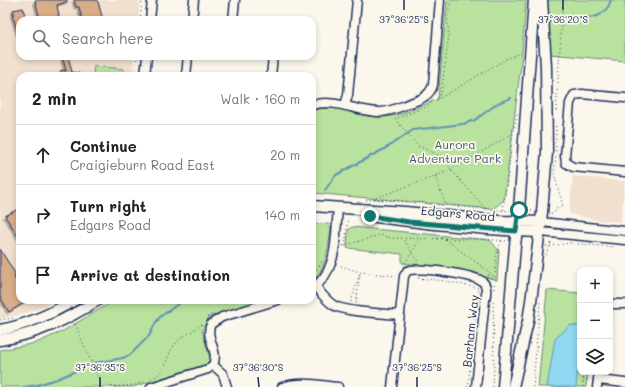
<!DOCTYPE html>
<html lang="en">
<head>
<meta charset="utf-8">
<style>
	:root { --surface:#fff; --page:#f2f2f2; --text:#222; --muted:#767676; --line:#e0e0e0 }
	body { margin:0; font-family:Mali,sans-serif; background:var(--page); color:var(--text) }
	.controls { position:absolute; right:12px; bottom:12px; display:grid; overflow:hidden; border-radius:8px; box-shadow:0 2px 6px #0003 }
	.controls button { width:36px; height:36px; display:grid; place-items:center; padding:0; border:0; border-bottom:1px solid var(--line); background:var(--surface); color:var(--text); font:20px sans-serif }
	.stop { position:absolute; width:12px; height:12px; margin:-9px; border:3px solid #0f766e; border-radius:50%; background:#fff }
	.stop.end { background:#0f766e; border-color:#fff; box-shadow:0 1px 4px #0008 }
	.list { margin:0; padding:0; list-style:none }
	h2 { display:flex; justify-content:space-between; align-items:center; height:52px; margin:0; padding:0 16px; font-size:17px }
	h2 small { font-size:13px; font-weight:400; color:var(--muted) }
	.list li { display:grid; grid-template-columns:26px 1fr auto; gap:12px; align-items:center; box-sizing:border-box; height:60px; padding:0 16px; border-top:1px solid var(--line) }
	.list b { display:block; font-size:15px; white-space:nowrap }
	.list p { margin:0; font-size:13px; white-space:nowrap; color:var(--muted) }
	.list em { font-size:13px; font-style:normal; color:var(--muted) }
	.icon { flex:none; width:22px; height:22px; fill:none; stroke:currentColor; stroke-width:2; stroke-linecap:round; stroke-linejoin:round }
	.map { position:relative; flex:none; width:625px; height:387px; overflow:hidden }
	.search { position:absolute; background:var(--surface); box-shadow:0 2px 6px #0003; left:16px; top:16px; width:300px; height:44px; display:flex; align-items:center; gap:10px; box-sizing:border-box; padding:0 14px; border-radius:12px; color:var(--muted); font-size:15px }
	.panel { position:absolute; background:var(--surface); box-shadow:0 2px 6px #0003; left:16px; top:72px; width:300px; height:232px; border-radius:12px }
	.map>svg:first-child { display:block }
	.built { fill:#f1e0cf }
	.green { fill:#b9e29e; stroke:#6a887e }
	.water { fill:#90d8f1; stroke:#6194b6 }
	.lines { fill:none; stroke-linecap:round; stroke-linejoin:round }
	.stream { stroke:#6194b6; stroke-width:2 }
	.building { fill:#d9ac8a; stroke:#1b2f5e; filter:url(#shadow) }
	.minor-casing { stroke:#1b2f5e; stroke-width:11 }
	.major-casing { stroke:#1b2f5e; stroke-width:13 }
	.path { stroke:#1b2f5e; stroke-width:1; stroke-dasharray:1 3; stroke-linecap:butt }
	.minor { stroke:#fbf7ec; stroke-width:8 }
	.major { stroke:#fbf7ec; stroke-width:10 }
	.route { stroke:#0f766e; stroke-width:5 }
	.ticks { fill:none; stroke:#1b2f5e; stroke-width:1.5 }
	.labels { text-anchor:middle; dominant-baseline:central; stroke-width:3.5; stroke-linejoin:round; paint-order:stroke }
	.park-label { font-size:12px; fill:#425c6e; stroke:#fbf7ec }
	.street-label { font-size:12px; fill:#1b2f5e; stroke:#fbf7ec }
	.ticks-label { font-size:10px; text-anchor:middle; fill:#1b2f5e; stroke:#fbf7ec; stroke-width:3.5; stroke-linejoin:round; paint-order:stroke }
</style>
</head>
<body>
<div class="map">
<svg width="625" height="387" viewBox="0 0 625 387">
	<defs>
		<filter id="shadow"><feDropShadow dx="-2" dy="2" stdDeviation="0" flood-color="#0004"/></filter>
	</defs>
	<rect width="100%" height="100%" fill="#fbf7ec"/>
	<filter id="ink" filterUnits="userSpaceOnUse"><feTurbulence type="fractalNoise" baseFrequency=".025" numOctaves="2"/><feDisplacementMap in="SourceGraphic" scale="8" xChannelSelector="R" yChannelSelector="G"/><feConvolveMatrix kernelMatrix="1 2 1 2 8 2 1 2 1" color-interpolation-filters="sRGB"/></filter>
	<g filter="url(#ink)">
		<g class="built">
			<polygon points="0,0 140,0 138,20 20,20 20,56 134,56 133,76 20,76 20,300 56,300 40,308 26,313 0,319"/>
			<polygon points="573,176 625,181 621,222 596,220 569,214"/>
		</g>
		<g class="green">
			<path d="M447,0H526L521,64L504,200L493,209L312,193V111C335,102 356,117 379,117C399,118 420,106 438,99Z"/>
			<polygon points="546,0 625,0 625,61 549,54"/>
			<polygon points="94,66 124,69 123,76 93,76"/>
			<path d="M312,224H328L331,228C328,248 327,267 312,282Z"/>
			<polygon points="352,227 490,240 499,251 497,280 451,268 402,263 402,254 347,248 348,230"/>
			<polygon points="547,290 580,293 580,372 588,372 586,387 538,387"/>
			<polygon points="115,300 262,300 209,317 202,331 210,358 207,364 133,387 0,387 0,350 36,343 63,331"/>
		</g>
		<polygon class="water" points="570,325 579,326 580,329 579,357 576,387 547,387 555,339"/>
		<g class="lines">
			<g class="stream">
				<path d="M570,17C587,19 605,20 611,0"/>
				<polyline points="325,190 336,175 386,148 413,130 463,124 475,120 498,103 511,98"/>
				<polyline points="312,230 313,228"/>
				<polyline points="23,387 37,385 57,379 94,363 123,358 130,355 149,336 156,322 161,316 184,300"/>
			</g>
		</g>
		<g class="building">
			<polygon points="35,0 67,0 67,2 57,5 59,16 56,17 57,20 40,20"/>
			<polygon points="74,0 96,0 98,2 103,20 82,19 79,7 76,7"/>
			<polygon points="23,8 26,20 20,20 20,36 19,36 12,14 14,14 13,10"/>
			<polygon points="62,56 68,56 72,72 79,73 79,76 60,76 61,70 66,71"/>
			<polygon points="20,208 20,239 5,216"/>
			<polygon points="0,249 16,275 14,277 20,288 20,300 29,300 9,312 0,297"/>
		</g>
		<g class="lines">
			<defs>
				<g id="minor">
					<polyline points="150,20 152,0"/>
					<polyline points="192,20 194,0"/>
					<polyline points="233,20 235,0"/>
					<polyline points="145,76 147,56"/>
					<polyline points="186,76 188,56"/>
					<polyline points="271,76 273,56"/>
					<polyline points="625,98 582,94 574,95 570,103 565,156 566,163 573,167 625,172"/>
					<path d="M312,105C336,98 356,112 380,112C391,112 402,106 413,102C422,99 430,95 433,85L440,0"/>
					<polyline points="345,105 348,95 357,0"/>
					<polyline points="541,222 625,231"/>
					<polyline points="540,232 625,240"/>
					<path d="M315,286C321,293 327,302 335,306C351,313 382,313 400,315"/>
					<path d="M312,289C339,270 335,236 338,208"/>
					<polyline points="610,304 625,304"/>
					<polyline points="598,380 625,383"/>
					<polyline points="151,387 208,369 213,365"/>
					<path d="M227,387L223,374L213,365C220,351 204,338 211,324L222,317L278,300"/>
					<path d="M282,387C300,381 319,385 338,387"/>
					<path d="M392,387L404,276L407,271C416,266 476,275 483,282C488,287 486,295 485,300L476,387"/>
					<polyline points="597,387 599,372"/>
				</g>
				<g id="major">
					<polyline points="312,206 405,212 500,221 541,222"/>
					<path d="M368,216C425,223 482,230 540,232"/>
					<path d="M0,330C27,325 51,314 75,300"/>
					<path d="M0,340C38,334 66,320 98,300"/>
					<polyline points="503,387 515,246 519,210 534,0"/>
					<polyline points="513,387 528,321 532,294 542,212 547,152 546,67 542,0"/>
				</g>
			</defs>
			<use href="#minor" class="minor-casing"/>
			<use href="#major" class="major-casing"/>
			<g class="path">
				<polyline points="451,0 447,16 449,35 441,94 434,101 426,107 395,119 418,146 441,156 447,161 451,170 486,209"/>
				<polyline points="140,20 142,0"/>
				<polyline points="135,76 137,56"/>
				<polyline points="437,100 506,59 521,53"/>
				<polyline points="556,111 563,0"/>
				<polyline points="556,126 556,153"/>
				<polyline points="435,176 446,205"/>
				<polyline points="376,198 451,170 512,134"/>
				<polyline points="374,199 510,211"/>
				<polyline points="366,200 373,199"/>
				<polyline points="503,210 513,134 517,114"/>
				<polyline points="527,211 534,211"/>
				<polyline points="551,213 554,213 556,209 563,206 554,174 556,156"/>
				<polyline points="445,239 493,275"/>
				<polyline points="404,240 418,262"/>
				<polyline points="343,246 380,235 391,238 480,239 507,241"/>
				<polyline points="345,246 348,218"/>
				<polyline points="546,246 550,246 570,243 614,247"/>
				<polyline points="546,255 550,246 551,241"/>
				<polyline points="405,263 420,239"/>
				<polyline points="341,266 360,272 396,276"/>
				<polyline points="488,275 494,276"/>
				<polyline points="312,276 322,262"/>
				<polyline points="418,278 446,281 478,288"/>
				<polyline points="494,289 497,253 502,239"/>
				<polyline points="351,302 360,272"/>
				<polyline points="356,303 360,274"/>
				<polyline points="207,317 216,312"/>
				<polyline points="0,320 13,318"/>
				<polyline points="75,324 102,387"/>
				<polyline points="610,333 612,311"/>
				<path d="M151,379C169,370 164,357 176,343C183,334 196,331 204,322"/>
				<polyline points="583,380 587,380 589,372"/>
				<polyline points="111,387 135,385 146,381"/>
				<polyline points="468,387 478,288"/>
				<polyline points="493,387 494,369 493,300"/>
				<polyline points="533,387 540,300"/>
				<polyline points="583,387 583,379 585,372"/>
			</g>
			<use href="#minor" class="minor"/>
			<use href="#major" class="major"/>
		</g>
	</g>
	<g class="lines" filter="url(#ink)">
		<polyline class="route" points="370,216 409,222 516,231 519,210"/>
	</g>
	<path class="ticks" d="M404,0V10M563,0V10M100,377V387M258,377L259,387M417,377V387"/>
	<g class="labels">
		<g class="park-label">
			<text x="455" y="144">Aurora<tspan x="455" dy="14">Adventure Park</tspan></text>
		</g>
		<g class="street-label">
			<text transform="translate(458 213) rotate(5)">Edgars Road</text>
			<text transform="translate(470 331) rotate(-84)">Barham Way</text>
		</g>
	</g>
	<g class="ticks-label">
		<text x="404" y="23">37°36'25"S</text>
		<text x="563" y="23">37°36'20"S</text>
		<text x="100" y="371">37°36'35"S</text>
		<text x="258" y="371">37°36'30"S</text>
		<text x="417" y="371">37°36'25"S</text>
	</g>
</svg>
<div class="controls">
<button>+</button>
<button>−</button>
<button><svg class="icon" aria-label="layers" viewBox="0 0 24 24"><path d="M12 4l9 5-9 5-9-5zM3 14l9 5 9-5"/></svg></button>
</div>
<div class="stop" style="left:519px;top:210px"></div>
<div class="stop end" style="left:370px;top:216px"></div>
<div class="search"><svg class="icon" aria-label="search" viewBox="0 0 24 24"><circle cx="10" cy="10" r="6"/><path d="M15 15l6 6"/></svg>Search here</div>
<section class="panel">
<h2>2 min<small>Walk · 160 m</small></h2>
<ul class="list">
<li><svg class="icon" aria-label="ahead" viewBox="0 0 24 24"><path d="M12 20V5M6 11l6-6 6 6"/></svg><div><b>Continue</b><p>Craigieburn Road East</p></div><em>20 m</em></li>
<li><svg class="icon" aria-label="right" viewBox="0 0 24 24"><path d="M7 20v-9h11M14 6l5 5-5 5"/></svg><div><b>Turn right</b><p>Edgars Road</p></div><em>140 m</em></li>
<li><svg class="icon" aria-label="arrive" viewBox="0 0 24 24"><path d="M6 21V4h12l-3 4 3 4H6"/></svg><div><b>Arrive at destination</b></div></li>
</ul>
</section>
</div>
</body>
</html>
